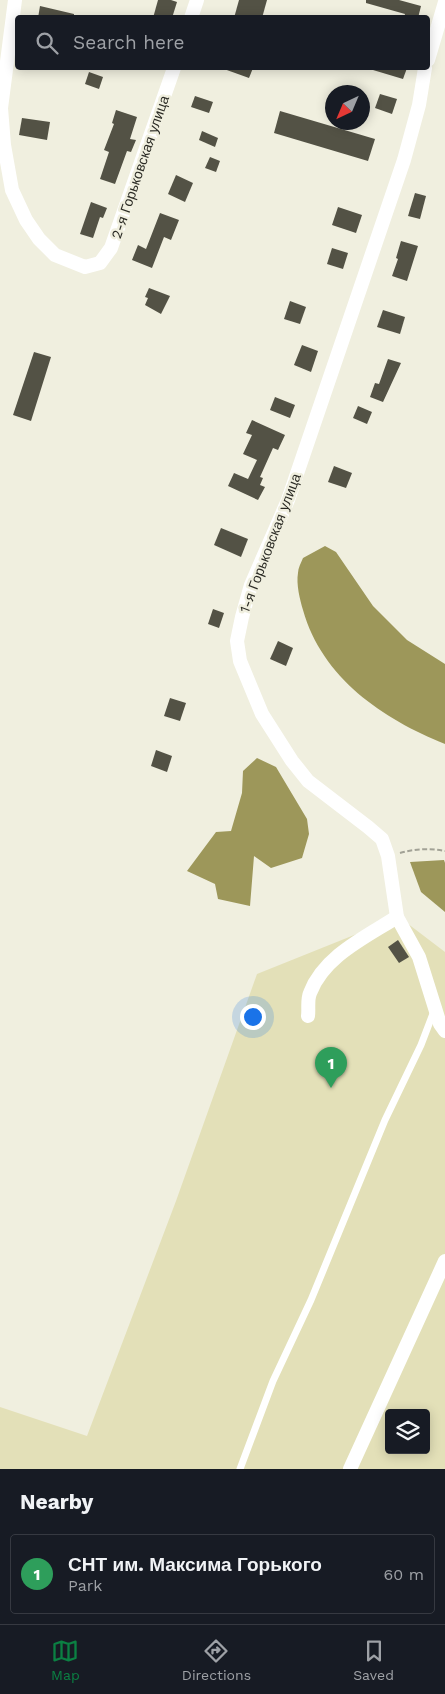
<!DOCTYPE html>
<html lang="en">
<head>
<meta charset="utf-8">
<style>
	:root { --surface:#171b24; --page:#242831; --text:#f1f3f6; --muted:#9ea1a6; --line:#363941; --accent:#0b8043 }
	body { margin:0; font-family:"Work Sans",sans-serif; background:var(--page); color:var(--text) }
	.controls { position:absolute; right:15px; bottom:15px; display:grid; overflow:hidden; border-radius:5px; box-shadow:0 2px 12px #0003 }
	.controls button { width:45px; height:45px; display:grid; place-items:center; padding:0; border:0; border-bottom:1px solid var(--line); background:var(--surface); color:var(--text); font:25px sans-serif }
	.compass { position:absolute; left:325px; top:85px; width:45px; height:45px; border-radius:50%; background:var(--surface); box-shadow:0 2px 12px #0003; rotate:224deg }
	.you { position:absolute; left:252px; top:1016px; width:18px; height:18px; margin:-12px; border:4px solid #fff; border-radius:50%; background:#1a73e8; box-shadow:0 0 0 8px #1a73e833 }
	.badge { display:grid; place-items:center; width:32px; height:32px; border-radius:50%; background:var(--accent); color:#fff; font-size:16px; font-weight:700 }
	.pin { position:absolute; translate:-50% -41px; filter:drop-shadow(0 1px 2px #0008) }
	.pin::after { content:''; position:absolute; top:26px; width:18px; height:15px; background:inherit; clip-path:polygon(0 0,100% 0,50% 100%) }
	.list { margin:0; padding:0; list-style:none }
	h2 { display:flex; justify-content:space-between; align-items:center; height:65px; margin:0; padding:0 20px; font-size:21px }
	h2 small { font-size:16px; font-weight:400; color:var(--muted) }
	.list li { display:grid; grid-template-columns:32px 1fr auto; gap:15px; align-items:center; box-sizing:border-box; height:80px; margin:0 10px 10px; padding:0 10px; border:1px solid var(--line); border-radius:5px }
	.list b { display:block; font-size:19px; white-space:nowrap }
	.list p { margin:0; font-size:16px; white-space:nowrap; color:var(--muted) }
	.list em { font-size:16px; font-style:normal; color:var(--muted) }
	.icon { flex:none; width:28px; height:28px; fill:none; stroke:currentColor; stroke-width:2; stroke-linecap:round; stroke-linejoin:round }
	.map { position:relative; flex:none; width:445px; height:1469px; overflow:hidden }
	.search { position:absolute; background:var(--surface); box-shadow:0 2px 12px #0003; left:15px; right:15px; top:15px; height:55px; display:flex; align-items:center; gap:12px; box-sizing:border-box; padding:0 18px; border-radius:5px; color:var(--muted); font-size:19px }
	.sheet { height:155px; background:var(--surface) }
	nav { display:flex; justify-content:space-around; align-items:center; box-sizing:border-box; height:70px; border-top:1px solid var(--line); background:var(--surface); font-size:14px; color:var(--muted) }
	nav a { display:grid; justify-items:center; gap:2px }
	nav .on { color:var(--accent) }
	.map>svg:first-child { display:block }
	.green { fill:#e3e0b8; fill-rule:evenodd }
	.water { fill:#9d975a }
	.building { fill:#535245 }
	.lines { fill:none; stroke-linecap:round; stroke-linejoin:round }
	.path { stroke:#a2a296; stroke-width:2; stroke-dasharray:5 2.5; stroke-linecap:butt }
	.service { stroke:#fff; stroke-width:7 }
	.minor { stroke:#fff; stroke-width:14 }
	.labels { text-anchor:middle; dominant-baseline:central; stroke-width:5; stroke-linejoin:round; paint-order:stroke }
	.street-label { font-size:14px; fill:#2b2b25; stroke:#f0efdf }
</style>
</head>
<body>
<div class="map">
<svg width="445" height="1469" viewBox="0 0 445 1469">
	<rect width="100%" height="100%" fill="#f0efdf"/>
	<path class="green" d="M399,917L445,952V1469H0V1407L87,1436L176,1201L257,974ZM389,1413H426V1450H389Z"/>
	<g class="water">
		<path d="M325,546L336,552L373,606L407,640L445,664V744C383,719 322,678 303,610C300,600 296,584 298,573C298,568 301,563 303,558Z"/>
		<polygon points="257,758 276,767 307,819 309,834 302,858 271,868 254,856 250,906 218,899 215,884 187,871 216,832 231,831 242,793 243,771"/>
		<polygon points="444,860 445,863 445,912 421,892 410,862"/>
	</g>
	<g class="building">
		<polygon points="158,0 171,0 177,2 172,18 153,18"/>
		<polygon points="239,0 267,0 262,18 234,18"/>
		<polygon points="366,0 399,0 421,6 418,18 404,18 405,14 366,3"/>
		<polygon points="40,6 74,14 74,18 38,18"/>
		<polygon points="225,68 253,68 249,78 224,69"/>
		<polygon points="373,68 407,68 403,79 373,70"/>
		<polygon points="89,72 103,77 99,89 85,84"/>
		<polygon points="380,94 397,99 392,114 375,108"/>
		<polygon points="195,96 213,102 209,113 191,107"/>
		<polygon points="116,110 137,117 130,139 136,140 131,152 127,151 115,184 100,179 109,152 104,150 114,124 112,123"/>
		<polygon points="280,111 375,139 368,161 274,133"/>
		<polygon points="22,118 50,122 47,140 19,135"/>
		<polygon points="202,131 218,138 215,147 199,140"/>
		<polygon points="210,157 220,161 216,172 205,168"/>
		<polygon points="176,175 193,183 185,202 168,194"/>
		<polygon points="415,193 426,196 420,219 408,216"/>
		<polygon points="91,202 107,208 103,218 100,217 93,238 80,234"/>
		<polygon points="338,207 362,215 356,233 332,225"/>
		<polygon points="160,213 179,220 171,240 164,237 152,268 132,260 138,245 146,249"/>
		<polygon points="401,241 418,246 407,281 392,276 398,259 396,258"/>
		<polygon points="332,248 348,253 343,269 327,264"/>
		<polygon points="149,288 170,296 161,314 145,305 148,298 145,297"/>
		<polygon points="290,301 306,307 300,324 284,319"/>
		<polygon points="383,310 405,317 400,334 377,327"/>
		<polygon points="302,345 318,351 311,372 294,365"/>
		<polygon points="34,352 51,357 31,421 13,415"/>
		<polygon points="388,359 401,363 383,402 370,397 375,383 379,384"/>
		<polygon points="275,397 295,405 290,418 270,410"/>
		<polygon points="358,406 372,412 367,424 353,418"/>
		<polygon points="252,420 285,435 278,450 273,448 260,477 263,478 260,485 265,487 258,500 228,486 234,473 248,479 257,460 243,454 252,435 246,433"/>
		<polygon points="334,466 352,473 346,488 328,482"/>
		<polygon points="221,528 248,539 241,557 214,545"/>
		<polygon points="213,609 224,613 219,628 208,624"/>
		<polygon points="278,641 293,648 286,666 270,659"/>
		<polygon points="170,698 186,703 180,721 164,716"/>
		<polygon points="156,750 172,756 167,772 151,766"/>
		<polygon points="398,940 409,957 399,963 388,947"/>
	</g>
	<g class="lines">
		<path class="path" d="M400,853C414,849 430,848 445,851"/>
		<polyline class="service" points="240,1469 273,1381 311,1300 385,1120 421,1045 434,1011"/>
		<g class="minor">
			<polyline points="15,0 1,108 4,145 12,190 26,220 39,239 55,255 85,267 100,263 111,248 174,68"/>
			<polyline points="191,18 197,0"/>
			<polyline points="428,60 445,2"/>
			<polyline points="425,68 419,105 404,160 288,500 251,585 242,617 237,641 240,661 262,714 292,761 308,781 368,827 382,839 388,856 397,917 419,957 440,1024 445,1031"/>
			<path d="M308,1016C309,1009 307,1000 310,993C324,956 366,937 397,917"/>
			<polyline points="350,1469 445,1261"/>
		</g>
	</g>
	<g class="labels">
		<g class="street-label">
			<text transform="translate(140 167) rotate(-71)">2-я Горьковская улица</text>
			<text transform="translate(270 543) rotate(-69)">1-я Горьковская улица</text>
		</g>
	</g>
</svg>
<div class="controls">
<button><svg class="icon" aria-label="layers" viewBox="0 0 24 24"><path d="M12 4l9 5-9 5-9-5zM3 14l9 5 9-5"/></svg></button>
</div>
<svg class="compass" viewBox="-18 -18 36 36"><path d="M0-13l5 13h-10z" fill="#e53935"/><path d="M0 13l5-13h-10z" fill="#9ea1a6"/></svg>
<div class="you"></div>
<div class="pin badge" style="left:331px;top:1088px;background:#2e9e5b">1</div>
<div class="search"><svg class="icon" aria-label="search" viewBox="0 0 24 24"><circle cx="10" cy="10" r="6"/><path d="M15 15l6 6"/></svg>Search here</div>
</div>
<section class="sheet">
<h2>Nearby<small></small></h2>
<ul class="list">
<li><span class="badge" style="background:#2e9e5b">1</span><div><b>СНТ им. Максима Горького</b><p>Park</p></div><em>60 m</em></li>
</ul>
</section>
<nav>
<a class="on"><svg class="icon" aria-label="map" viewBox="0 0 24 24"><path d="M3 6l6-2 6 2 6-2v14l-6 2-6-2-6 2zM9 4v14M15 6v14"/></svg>Map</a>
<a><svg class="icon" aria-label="directions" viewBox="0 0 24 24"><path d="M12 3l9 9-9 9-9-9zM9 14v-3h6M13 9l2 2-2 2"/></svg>Directions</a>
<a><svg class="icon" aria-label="saved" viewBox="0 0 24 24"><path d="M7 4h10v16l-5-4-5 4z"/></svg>Saved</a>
</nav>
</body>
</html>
